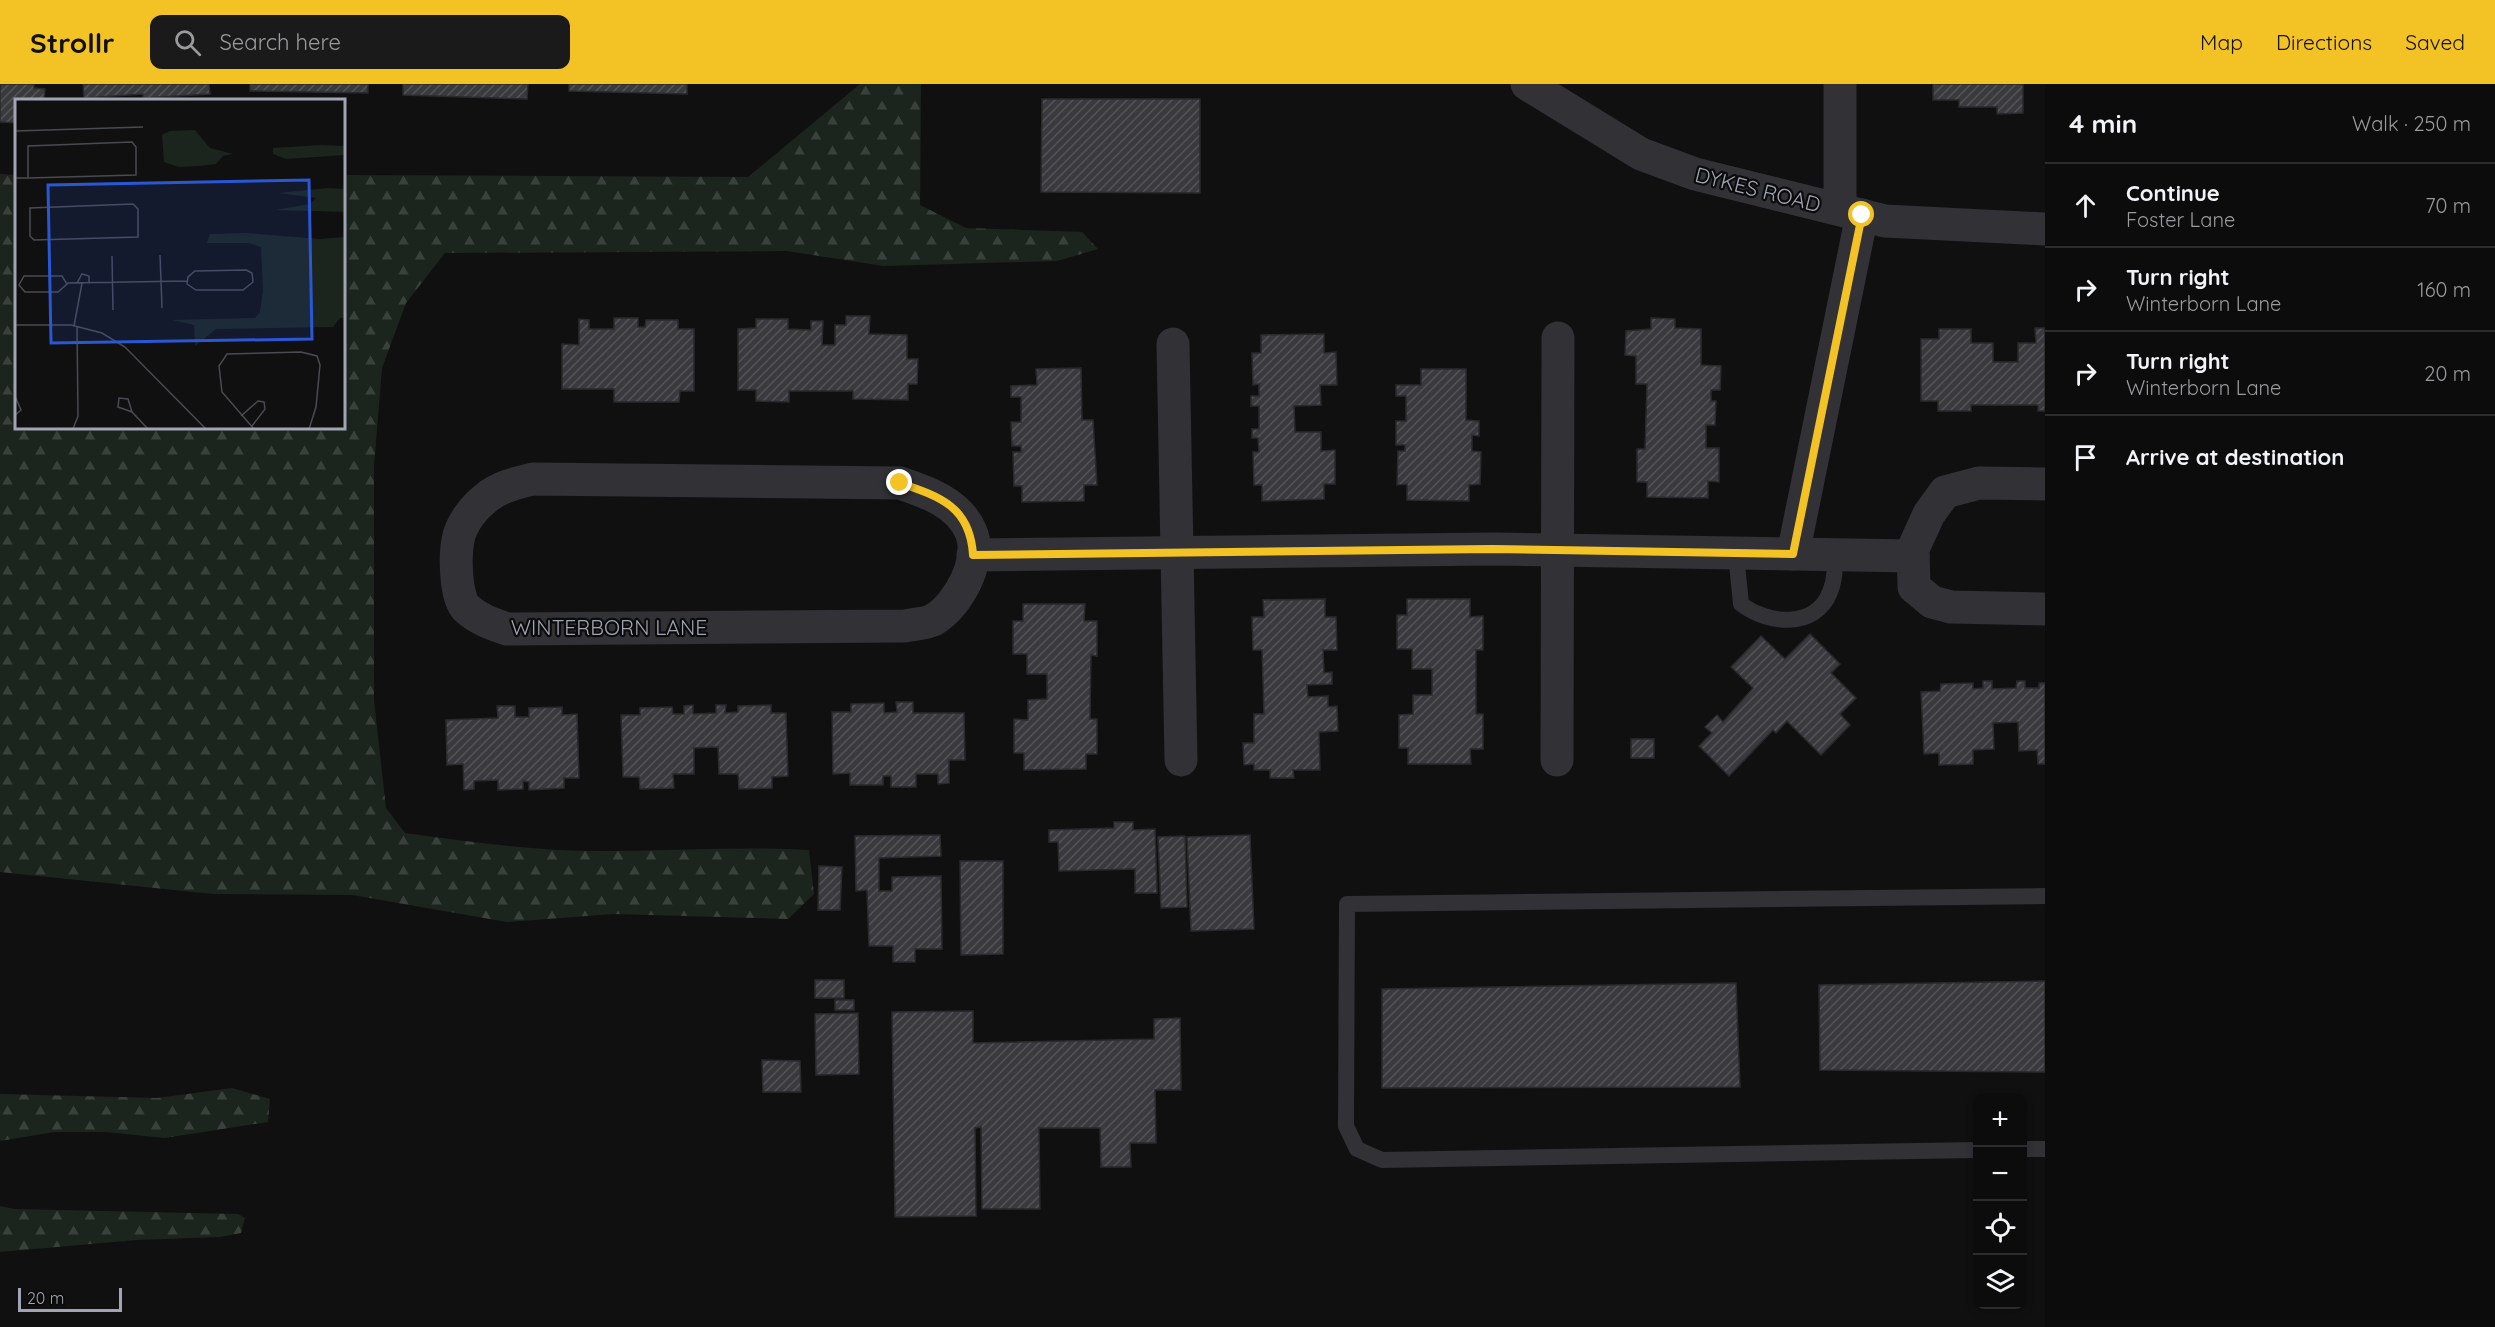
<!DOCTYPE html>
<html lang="en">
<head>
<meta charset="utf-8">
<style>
	:root { --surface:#0c0c0d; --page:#1a1a1b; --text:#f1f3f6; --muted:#9a9b9d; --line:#2c2c2e; --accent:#f3c325 }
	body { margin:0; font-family:Quicksand,sans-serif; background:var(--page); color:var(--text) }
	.controls { position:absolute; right:18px; bottom:18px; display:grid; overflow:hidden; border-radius:12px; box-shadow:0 3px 9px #0003 }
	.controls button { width:54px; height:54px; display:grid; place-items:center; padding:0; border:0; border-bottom:2px solid var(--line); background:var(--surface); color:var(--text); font:30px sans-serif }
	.scale { position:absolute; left:18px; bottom:15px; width:104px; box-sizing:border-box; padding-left:6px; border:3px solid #a1a4b2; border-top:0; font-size:16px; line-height:21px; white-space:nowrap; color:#a1a4b2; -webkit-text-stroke:4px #0b0b0c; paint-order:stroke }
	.stop { position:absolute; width:18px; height:18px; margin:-14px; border:4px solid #f3c325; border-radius:50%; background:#fff }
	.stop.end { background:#f3c325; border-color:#fff; box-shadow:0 2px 6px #0008 }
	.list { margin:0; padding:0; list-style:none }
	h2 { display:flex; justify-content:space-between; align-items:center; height:78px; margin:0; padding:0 24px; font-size:26px }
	h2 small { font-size:20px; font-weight:400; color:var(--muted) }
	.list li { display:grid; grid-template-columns:39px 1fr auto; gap:18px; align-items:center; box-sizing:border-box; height:84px; padding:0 24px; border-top:2px solid var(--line) }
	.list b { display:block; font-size:22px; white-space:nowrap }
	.list p { margin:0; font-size:20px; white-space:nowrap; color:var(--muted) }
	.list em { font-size:20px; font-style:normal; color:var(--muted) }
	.icon { flex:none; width:33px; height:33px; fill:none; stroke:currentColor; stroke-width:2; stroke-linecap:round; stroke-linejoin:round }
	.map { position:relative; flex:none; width:2045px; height:1243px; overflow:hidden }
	header { display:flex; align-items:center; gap:36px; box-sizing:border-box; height:84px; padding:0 30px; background:var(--accent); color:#111 }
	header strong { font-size:28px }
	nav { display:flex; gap:33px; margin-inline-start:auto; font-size:21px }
	.search { width:420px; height:54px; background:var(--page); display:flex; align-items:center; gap:15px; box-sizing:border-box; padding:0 21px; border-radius:12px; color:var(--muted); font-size:22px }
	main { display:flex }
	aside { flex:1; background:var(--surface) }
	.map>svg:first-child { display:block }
	.forest { fill:url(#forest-firs) }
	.building { fill:url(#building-hatch); stroke:#2a2a2d; stroke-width:1.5 }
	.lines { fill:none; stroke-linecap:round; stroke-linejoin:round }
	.service { stroke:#313136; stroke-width:16 }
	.minor { stroke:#313136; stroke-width:33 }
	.route { stroke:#f3c325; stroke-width:8 }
	.labels { text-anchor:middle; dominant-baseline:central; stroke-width:4.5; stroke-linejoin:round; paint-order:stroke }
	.street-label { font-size:21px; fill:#a1a4b2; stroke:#0b0b0c }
	.inset-road { fill:none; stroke:#4a4b51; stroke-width:1.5 }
	.view { fill:#2a57d4; fill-opacity:0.15; stroke:#2a57d4; stroke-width:3 }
	.inset-edge { fill:none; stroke:#a1a4b2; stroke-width:3 }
</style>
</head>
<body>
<header>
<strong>Strollr</strong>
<div class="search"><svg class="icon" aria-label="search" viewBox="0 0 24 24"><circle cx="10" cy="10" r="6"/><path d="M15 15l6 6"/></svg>Search here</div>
<nav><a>Map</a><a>Directions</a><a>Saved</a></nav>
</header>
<main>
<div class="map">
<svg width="2045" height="1243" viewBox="0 0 2045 1243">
	<defs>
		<pattern id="forest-firs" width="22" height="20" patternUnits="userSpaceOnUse" patternTransform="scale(1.5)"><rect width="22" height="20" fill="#1c241e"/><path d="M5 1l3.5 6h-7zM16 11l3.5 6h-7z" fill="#3a413c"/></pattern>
		<pattern id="building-hatch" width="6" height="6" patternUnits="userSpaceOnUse" patternTransform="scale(1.5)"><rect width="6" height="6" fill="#3a3a3e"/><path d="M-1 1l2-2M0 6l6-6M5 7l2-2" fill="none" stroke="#535458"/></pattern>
	</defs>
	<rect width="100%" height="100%" fill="#101011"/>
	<g class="forest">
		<path d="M860,0H921L920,121L966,144L1082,148L1098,165L1057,177L883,182L787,167L445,169L406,219L382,284L374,382V616L386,724L405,749C468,758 537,767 600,767C670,767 739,762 809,766L814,810L788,835L613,830L507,838L352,811L213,810L0,788V90L16,91V344H344V91L748,93Z"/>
		<polygon points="232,1004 270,1015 268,1038 165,1054 106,1048 54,1048 0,1057 0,1010 157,1014"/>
		<polygon points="0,1122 14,1125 238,1130 245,1134 241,1149 220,1153 136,1156 0,1168"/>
	</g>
	<g class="building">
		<polygon points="0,0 34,0 34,4 45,5 44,16 16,16 16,39 0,38"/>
		<polygon points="83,0 209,0 210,10 143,14 143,10 84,14"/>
		<polygon points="250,0 368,0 368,9 250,7"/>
		<polygon points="403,0 528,0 527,15 403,11"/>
		<polygon points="569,0 687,0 687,10 569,7"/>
		<polygon points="1933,0 2023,0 2023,29 1997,30 1997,23 1959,23 1959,16 1933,16"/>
		<polygon points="1042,15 1200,15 1200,109 1041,108"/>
		<polygon points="846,232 870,232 869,250 907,251 907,275 918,275 917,300 908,300 908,316 853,315 853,307 789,307 789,318 756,317 756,306 738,306 738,245 756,244 756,235 788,235 788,245 811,246 811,237 823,237 822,261 835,261 835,241 846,241"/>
		<polygon points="614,234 638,234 638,243 645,243 646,236 678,236 678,245 694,245 694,307 680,307 679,318 614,318 614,305 562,305 562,260 579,261 579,235 589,236 589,245 614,245"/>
		<polygon points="1651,234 1675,235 1675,244 1701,245 1701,281 1721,282 1720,306 1711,306 1711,317 1716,317 1715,341 1706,341 1706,364 1719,364 1719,398 1708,397 1708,414 1647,413 1647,398 1637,398 1637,365 1645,365 1647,300 1636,300 1636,272 1625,271 1626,247 1651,245"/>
		<polygon points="2035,244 2045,244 2045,327 2038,327 2038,321 1971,321 1971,327 1938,327 1938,317 1921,317 1921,255 1939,255 1939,245 1971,245 1971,259 1993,259 1993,278 2018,278 2018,259 2036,259"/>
		<polygon points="1324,250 1324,269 1336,268 1337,301 1320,301 1321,321 1294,322 1295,348 1321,348 1321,367 1335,366 1335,400 1324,400 1324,415 1262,417 1262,401 1254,401 1253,368 1259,368 1258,354 1252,354 1252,345 1259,345 1259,322 1251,322 1251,312 1259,312 1259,300 1253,301 1252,269 1261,269 1261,251"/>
		<polygon points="1081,284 1082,336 1093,336 1097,401 1084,401 1084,417 1022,418 1022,402 1014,402 1013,368 1021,368 1021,362 1012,362 1011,338 1021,338 1021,313 1011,313 1011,302 1037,301 1036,285"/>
		<polygon points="1421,285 1466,285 1466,336 1479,337 1479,352 1472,351 1472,367 1481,368 1480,400 1469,401 1469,417 1407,416 1407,400 1397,401 1398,367 1405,367 1405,361 1396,361 1396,337 1406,337 1406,312 1396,312 1396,301 1421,301"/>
		<polygon points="1325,515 1325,533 1336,533 1337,566 1323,566 1324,589 1332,588 1332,600 1307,601 1308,613 1328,612 1328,623 1337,622 1338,647 1319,648 1320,686 1293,686 1294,694 1270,694 1270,686 1254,686 1254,680 1244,681 1243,659 1254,659 1254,630 1264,630 1262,566 1253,566 1252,533 1264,533 1263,516"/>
		<polygon points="1407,515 1470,515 1470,533 1483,532 1483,566 1476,566 1476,630 1483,630 1483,665 1470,665 1471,680 1408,680 1408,664 1399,664 1399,631 1413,630 1413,611 1432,611 1432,585 1412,585 1412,565 1397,565 1397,531 1407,531"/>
		<polygon points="1023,520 1085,520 1084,537 1097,537 1097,572 1091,571 1090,635 1097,635 1097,670 1086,670 1086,685 1024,686 1024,669 1014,669 1014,635 1028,636 1028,616 1047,615 1047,590 1027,590 1027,570 1013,570 1013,537 1023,537"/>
		<polygon points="1810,550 1840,580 1831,589 1856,614 1840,630 1850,641 1821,671 1787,637 1776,649 1773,646 1729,692 1699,662 1712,649 1705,643 1717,631 1723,638 1753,604 1731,583 1761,552 1785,575"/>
		<polygon points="1983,597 1992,597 1992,605 2016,604 2017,597 2025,597 2025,604 2039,604 2039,599 2045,599 2045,680 2038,680 2037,666 2019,667 2018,638 1993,639 1994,665 1973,666 1973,680 1939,681 1939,669 1924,670 1921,608 1940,607 1941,600 1973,599 1973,605 1983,604"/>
		<polygon points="896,618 913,618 913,629 964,629 965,676 949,676 949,699 938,700 938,690 916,690 916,703 891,703 891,692 883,692 883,701 850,701 850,689 833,690 832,628 851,628 851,620 884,619 884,629 897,628"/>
		<polygon points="693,621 693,630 716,629 716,621 726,621 725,629 738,628 738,622 771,621 771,629 786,629 788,692 772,693 772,704 739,705 738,690 719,690 718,663 694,664 694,690 673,690 674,704 640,705 639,693 623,693 621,631 640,631 640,624 672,623 673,630 684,630 684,622"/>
		<polygon points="497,622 515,622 515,633 529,633 529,624 562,623 562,631 577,630 579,694 564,694 564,704 529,706 529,698 523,697 523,705 498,706 498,696 474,697 474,705 464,706 463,680 447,681 446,636 498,634"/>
		<rect x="1631" y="655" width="23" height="19"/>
		<polygon points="1114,738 1133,738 1133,746 1155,745 1157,809 1135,809 1135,785 1059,787 1058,758 1049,758 1049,746 1114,744"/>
		<polygon points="940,751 941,772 879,774 879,807 892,807 892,793 941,792 942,865 915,865 915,878 893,878 893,862 869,862 867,806 856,807 855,752"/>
		<polygon points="1250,751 1254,845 1191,847 1187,753"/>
		<polygon points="1185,752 1187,823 1161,824 1158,753"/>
		<polygon points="960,777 1003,777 1003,870 961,871"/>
		<polygon points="819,782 842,783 840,826 818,826"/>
		<rect x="815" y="896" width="29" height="18"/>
		<polygon points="2045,897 2045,988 1820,986 1819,901"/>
		<polygon points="1736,899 1740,1003 1382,1004 1382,905"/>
		<rect x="835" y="916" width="19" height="10"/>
		<polygon points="973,927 973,959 1154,955 1154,935 1180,934 1181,1006 1155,1006 1156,1059 1130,1059 1131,1083 1101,1083 1100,1044 1039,1044 1040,1125 982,1125 981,1043 975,1044 976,1132 895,1133 892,928"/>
		<polygon points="858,929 859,990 816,991 815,930"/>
		<polygon points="762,976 800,977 801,1008 763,1008"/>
	</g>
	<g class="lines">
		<g class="service">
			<path d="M1736,470L1741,520C1767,540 1815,546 1830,508C1835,496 1835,483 1835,471"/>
			<polyline points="2022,1065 2045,1065"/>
			<polyline points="1978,1066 1382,1076 1357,1065 1346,1042 1347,820 2045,812"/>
		</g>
		<g class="minor">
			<polyline points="1527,0 1641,70 1695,90 1885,137 2045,145"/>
			<polyline points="1840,0 1840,125"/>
			<polyline points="1173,260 1181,676"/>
			<path d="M533,395L900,399C927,408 959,419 971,448C983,476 958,522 933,536C925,540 914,540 905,542L507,545C492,540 478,535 466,524C455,512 455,471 458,456C461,440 473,424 486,414C499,403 516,399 533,395Z"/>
			<polyline points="2045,400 1979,399 1945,408 1929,430 1913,465 1914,503 1932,518 1951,523 2045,525"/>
			<polyline points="1793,470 1862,131"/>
			<polyline points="973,471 1492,465 1913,472"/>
			<polyline points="1557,676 1558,254"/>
		</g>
	</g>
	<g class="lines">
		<path class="route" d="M900,399C941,413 970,423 973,471L1492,465L1793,470L1862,131"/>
	</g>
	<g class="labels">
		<g class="street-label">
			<text transform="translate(1758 105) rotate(14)">DYKES ROAD</text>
			<text x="609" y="543">WINTERBORN LANE</text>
		</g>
	</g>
	<g transform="translate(15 15)">
		<rect width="330" height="330" fill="#101011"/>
		<path d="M180,31L195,49L218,55L208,57L201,65L184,67L164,68L149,63L147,36L155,32ZM306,46L330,47V56L271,60L258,55V49ZM313,89L330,90V113L260,111L295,105L301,99L264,94ZM231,134L305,140L330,138V219H325L318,228L201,230L180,247L179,226L157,221L240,219L245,213L248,192L246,148L234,144H192L195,135Z" fill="#1c241e"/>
		<path class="inset-road" d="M0,32L128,28M0,79H13L121,76V48L117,43L13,47V79M118,105L123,110V138L19,141L15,137V109ZM145,156L147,209M97,157L98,211M231,171L237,174L238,183L228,191H181L172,185L173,178L180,172ZM9,177H47L52,185L43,193H10L4,186ZM52,184L172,182M62,184L67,175L74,177V184M0,226H56L87,234L110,248L191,330M59,227L67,184M0,297L6,311L0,316M117,313L113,300L104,299L103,308L117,313L133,330M226,317L243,302L249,303L250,310L237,327M58,330L63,317L62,228M239,330L207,293L204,267L212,255L286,253L302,257L305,266L301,308L294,330"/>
		<path class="view" d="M294,81L297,240L36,244L33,86Z"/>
		<rect width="330" height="330" class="inset-edge"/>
	</g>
</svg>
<div class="controls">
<button>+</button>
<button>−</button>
<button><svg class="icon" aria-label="locate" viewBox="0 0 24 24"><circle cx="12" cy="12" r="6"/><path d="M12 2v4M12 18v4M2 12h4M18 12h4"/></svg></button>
<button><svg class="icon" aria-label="layers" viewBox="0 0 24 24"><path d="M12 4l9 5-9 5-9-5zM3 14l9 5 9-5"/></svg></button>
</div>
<div class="scale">20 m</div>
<div class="stop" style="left:1862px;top:131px"></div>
<div class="stop end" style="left:900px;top:399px"></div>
</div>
<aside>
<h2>4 min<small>Walk · 250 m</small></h2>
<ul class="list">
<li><svg class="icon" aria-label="ahead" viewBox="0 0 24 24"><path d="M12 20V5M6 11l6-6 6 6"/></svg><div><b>Continue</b><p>Foster Lane</p></div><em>70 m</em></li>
<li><svg class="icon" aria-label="right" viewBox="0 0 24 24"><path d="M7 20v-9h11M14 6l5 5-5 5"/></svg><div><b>Turn right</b><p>Winterborn Lane</p></div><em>160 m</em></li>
<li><svg class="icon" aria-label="right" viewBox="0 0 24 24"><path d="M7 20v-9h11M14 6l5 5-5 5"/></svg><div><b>Turn right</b><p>Winterborn Lane</p></div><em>20 m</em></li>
<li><svg class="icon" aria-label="arrive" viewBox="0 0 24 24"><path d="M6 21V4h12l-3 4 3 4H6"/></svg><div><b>Arrive at destination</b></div></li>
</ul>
</aside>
</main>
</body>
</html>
